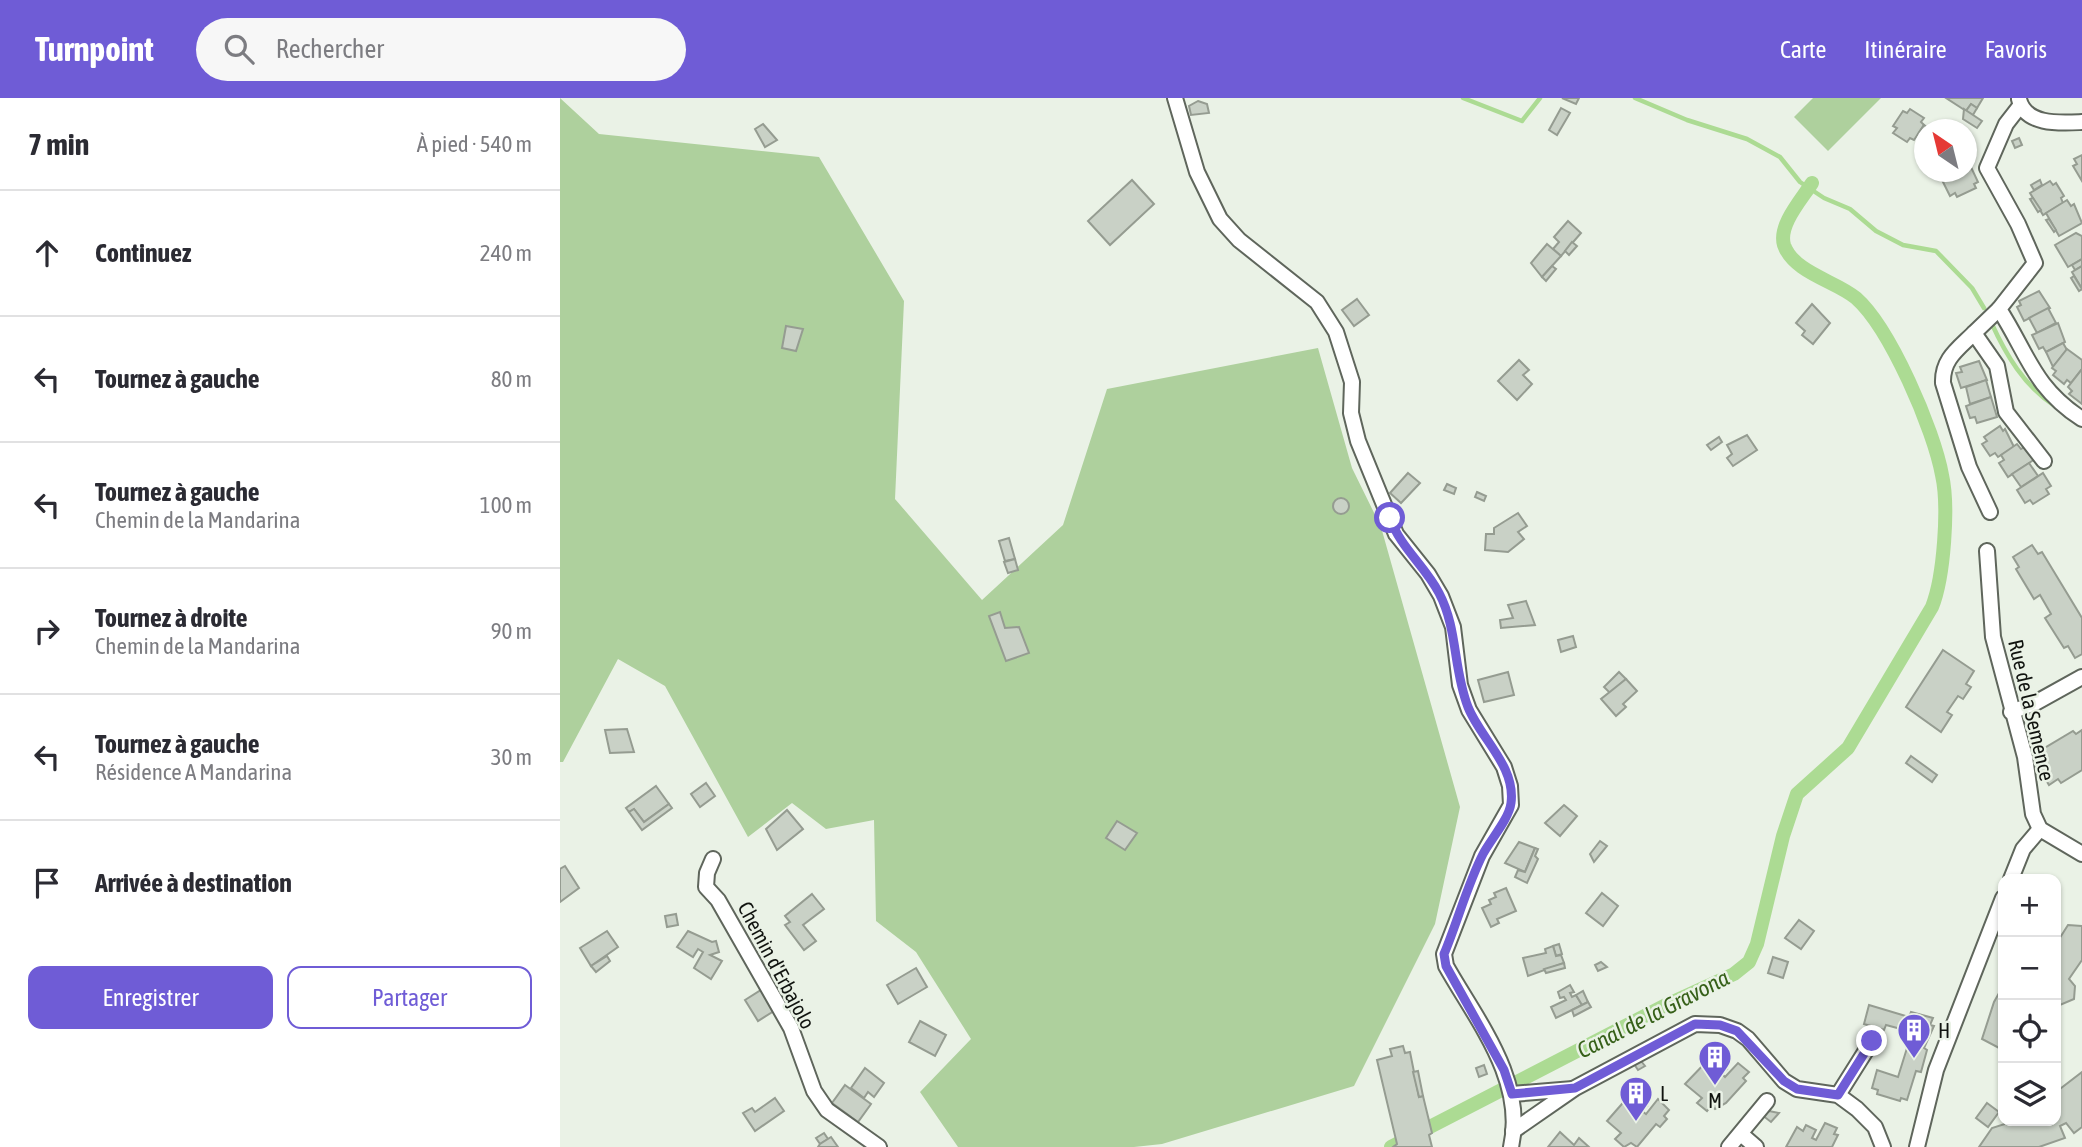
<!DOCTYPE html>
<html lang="fr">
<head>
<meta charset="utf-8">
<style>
	:root { --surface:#fff; --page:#f7f7f7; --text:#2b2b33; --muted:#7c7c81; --line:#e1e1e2; --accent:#6f5cd6 }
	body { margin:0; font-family:"Asap Condensed",sans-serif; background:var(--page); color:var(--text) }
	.controls { position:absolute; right:21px; bottom:21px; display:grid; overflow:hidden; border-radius:14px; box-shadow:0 2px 5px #0004 }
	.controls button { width:63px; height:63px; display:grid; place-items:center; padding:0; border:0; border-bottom:2px solid var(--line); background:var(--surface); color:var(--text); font:35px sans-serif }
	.compass { position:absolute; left:1354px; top:21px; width:63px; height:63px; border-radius:50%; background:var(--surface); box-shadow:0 2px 5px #0004; rotate:325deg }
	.stop { position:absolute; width:21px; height:21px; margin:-16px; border:5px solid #6f5cd6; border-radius:50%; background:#fff }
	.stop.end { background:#6f5cd6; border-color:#fff; box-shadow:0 2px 7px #0008 }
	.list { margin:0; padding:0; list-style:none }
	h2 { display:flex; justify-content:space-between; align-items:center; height:91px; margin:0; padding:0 28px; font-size:30px }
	h2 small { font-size:23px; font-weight:400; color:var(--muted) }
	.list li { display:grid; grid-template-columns:46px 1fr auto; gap:21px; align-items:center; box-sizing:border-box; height:126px; padding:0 28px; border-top:2px solid var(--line) }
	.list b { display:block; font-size:26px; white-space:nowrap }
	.list p { margin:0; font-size:23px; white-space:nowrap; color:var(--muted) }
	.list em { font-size:23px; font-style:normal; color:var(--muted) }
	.actions { display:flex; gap:14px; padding:21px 28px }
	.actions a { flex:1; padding:16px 0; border:2px solid var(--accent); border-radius:14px; text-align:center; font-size:24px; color:var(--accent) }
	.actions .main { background:var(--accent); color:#fff }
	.icon { flex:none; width:38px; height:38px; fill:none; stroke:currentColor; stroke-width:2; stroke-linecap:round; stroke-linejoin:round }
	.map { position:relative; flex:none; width:1522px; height:1049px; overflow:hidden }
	header { display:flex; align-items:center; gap:42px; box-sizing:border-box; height:98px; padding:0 35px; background:var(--accent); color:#fff }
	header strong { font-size:33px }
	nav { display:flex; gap:38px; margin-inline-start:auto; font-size:24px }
	.search { width:490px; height:63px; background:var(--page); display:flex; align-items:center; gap:18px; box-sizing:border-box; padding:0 24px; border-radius:38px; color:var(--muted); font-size:26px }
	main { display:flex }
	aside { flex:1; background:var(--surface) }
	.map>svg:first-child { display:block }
	.green { fill:#aed09d }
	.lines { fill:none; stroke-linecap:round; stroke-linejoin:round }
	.stream { stroke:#acdb93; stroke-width:4.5 }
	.canal { stroke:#acdb93; stroke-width:14 }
	.building { fill:#c9d1c6; stroke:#959c91; stroke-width:2 }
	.minor-casing { stroke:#5f665c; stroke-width:18 }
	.minor { stroke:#fff; stroke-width:14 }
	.route { stroke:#6f5cd6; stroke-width:9 }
	.labels { text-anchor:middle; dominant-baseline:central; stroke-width:5; stroke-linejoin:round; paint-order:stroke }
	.street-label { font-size:21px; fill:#10130f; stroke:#eaf2e6 }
	.poi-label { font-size:21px; fill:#10130f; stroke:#eaf2e6; text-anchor:start }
	.water-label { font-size:23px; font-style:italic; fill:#366019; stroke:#eaf2e6 }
</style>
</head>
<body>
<header>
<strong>Turnpoint</strong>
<div class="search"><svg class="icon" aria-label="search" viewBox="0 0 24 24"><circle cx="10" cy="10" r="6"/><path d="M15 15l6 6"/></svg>Rechercher</div>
<nav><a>Carte</a><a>Itinéraire</a><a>Favoris</a></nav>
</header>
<main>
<aside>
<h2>7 min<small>À pied · 540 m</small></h2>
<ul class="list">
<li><svg class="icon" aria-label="ahead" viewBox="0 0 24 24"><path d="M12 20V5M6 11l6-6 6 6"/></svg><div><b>Continuez</b></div><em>240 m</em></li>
<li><svg class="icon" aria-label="left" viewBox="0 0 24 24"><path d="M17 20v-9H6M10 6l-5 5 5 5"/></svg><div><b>Tournez à gauche</b></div><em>80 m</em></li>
<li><svg class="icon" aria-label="left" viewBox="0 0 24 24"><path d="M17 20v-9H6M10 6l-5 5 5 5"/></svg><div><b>Tournez à gauche</b><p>Chemin de la Mandarina</p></div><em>100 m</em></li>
<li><svg class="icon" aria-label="right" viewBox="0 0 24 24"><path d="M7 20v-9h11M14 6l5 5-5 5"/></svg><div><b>Tournez à droite</b><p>Chemin de la Mandarina</p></div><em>90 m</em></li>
<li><svg class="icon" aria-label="left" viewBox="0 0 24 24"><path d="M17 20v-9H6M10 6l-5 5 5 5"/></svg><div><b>Tournez à gauche</b><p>Résidence A Mandarina</p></div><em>30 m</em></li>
<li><svg class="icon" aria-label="arrive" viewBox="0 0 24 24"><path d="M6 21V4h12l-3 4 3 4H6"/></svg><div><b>Arrivée à destination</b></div></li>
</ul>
<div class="actions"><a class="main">Enregistrer</a><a>Partager</a></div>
</aside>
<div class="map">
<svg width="1522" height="1049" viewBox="0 0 1522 1049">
	<rect width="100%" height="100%" fill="#eaf2e6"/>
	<g class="green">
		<polygon points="0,0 39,36 259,59 344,203 335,401 422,502 503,427 547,291 758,250 792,370 821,429 900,709 875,826 794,988 602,1046 574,1049 398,1049 360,994 411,941 356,854 316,823 314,722 266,731 232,705 188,739 105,588 58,561 3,664 0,664"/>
		<polygon points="1253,0 1321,0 1268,53 1234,19"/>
	</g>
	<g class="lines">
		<g class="stream">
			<polyline points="903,0 962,23 980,0"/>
			<polyline points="1075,0 1127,22 1187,41 1220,59 1240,84 1264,100 1290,111 1316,133 1343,147 1376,153 1412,190 1424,210"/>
			<path d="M1431,224C1446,257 1464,288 1495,308"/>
		</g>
		<path class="canal" d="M831,1049L1106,907L1174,876L1189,864L1197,846L1223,738L1237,696L1288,650L1372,509C1384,479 1389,408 1382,377C1374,332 1330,230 1296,200C1276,183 1234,175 1224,147C1218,127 1242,101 1252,85"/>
	</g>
	<g class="building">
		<polygon points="1002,0 1019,0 1016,6"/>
		<polygon points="1386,0 1423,0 1417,10 1411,6 1406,13"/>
		<polygon points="638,3 647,6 649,15 631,17 629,8"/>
		<polygon points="1411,6 1417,10 1413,17 1406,13"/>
		<polygon points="1001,10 1010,15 997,37 989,32"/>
		<polygon points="1350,11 1364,20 1361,24 1364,27 1354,42 1350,40 1347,44 1333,35 1337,30 1333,28 1343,13 1347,15"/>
		<polygon points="1404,11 1422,23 1417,30 1403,21"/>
		<polygon points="203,26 217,42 205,49 195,31"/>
		<polygon points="1364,27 1371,32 1364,32 1364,40 1358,36"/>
		<polygon points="1459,40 1462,47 1455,50 1452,43"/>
		<polygon points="1522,57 1522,83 1513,68 1517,66 1514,61"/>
		<polygon points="1410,67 1418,84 1414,86 1416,90 1397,99 1395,95 1390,98 1382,82 1387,80 1384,75 1406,74"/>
		<polygon points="572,82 594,106 550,147 528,123"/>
		<polygon points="1480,82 1482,87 1474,92 1471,87"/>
		<polygon points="1490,83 1493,87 1496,85 1504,98 1501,100 1503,105 1483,117 1470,95"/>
		<polygon points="1473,100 1481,112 1478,114 1470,101"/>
		<polygon points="1507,102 1511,108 1514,106 1522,125 1499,138 1486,115"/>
		<polygon points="1489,121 1496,132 1494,134 1486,122"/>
		<polygon points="1008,123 1021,135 1001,158 993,151 999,144 994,139"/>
		<polygon points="1516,135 1522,138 1522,161 1508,169 1495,147"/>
		<polygon points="1012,144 1017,148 1009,157 1005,153"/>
		<polygon points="987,146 1001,158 982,179 971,165"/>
		<polygon points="1522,161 1522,168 1515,172 1512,167"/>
		<polygon points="992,168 996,171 986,183 982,179"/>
		<polygon points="1522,168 1522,191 1512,174"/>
		<polygon points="1514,178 1522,191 1519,193 1511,180"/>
		<polygon points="1479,193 1490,210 1464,223 1457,209 1461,207 1459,203"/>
		<polygon points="797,201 809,217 794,228 782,212"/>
		<polygon points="1252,206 1270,225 1253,246 1242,237 1245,233 1236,225"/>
		<polygon points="1488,210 1496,225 1477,235 1469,220"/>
		<polygon points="1498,225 1505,244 1486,254 1483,249 1479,251 1472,237"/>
		<polygon points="226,228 243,231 236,253 222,250"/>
		<polygon points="1503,245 1507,252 1493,269 1486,254"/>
		<polygon points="1507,251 1522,262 1522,271 1511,285 1507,282 1504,286 1493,277 1496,273 1492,270"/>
		<polygon points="959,262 969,272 963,277 972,286 957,302 938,283"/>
		<polygon points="1419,263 1427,282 1401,290 1396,275 1402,274 1400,269"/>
		<polygon points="1522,271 1522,306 1509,296 1512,293 1508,289"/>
		<polygon points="1426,282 1431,299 1410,306 1406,289"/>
		<polygon points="1431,299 1437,319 1417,325 1415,319 1410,320 1406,308"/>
		<polygon points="1440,328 1443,333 1445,331 1454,349 1438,359 1435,355 1430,358 1422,346 1427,343 1424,339"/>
		<polygon points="1187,337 1197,352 1173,368 1167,360 1172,356 1167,347"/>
		<polygon points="1159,339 1162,344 1151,352 1147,347"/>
		<polygon points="1457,346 1461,351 1466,348 1475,361 1448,379 1439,365 1444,362 1441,357"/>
		<polygon points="1469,365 1478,378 1461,389 1452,376"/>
		<polygon points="848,375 860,385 841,405 830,395"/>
		<polygon points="1483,375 1491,388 1486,391 1489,396 1473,406 1470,402 1465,405 1457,392"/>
		<polygon points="887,386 896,390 894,396 884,392"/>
		<polygon points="917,394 926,398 924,403 915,399"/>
		<circle cx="781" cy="408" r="8"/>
		<polygon points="958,415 967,428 958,434 964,441 948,454 925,452 926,436 934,436 934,430"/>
		<polygon points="449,440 455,461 445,463 439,443"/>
		<polygon points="1472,447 1478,456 1482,454 1522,520 1522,556 1515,560 1508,548 1504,550 1485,520 1491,516 1480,497 1474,501 1456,471 1459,469 1453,459"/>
		<polygon points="455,461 458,472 448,475 444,464"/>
		<polygon points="966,503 975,527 941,530 940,522 953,520 948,507"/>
		<polygon points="440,514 445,530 459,529 469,555 446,563 429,518"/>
		<polygon points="1013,538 1016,549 1001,554 998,542"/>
		<polygon points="1383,552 1414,573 1406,586 1411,589 1403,601 1398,598 1387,614 1392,617 1381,634 1346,609"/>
		<polygon points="948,574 954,597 924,604 918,582"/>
		<polygon points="1059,574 1066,581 1050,595 1044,589"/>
		<polygon points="1066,581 1077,593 1063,606 1066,609 1056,618 1041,601"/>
		<polygon points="67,631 74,654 50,655 45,632"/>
		<polygon points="1522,632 1522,672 1501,685 1498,681 1489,687 1474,662 1485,655 1483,651 1513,633 1516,636"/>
		<polygon points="1351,658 1377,677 1372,684 1346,665"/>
		<polygon points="146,685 155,698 140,709 131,696"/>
		<polygon points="96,688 109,706 84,724 74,711 69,714 66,710"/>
		<polygon points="109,706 112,710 82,732 69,714 74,711 84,724"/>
		<polygon points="1004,707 1017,718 1000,738 985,725"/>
		<polygon points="227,712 243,731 217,752 206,731"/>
		<polygon points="557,723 577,735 565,752 546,740"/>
		<polygon points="1040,743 1047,748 1034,764 1030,756"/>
		<polygon points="959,744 975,750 965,774 945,765"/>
		<polygon points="975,750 978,751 975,758 978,761 967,785 955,779 958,772 965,774"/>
		<polygon points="5,768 19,790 0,804 0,771"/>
		<polygon points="946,790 956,813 937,821 939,825 931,829 922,810 931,806 929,802 936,799 934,795"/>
		<polygon points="1042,795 1058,808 1043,828 1026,815"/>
		<polygon points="252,796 264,811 243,827 256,843 244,852 225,827 230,824 225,818"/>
		<polygon points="116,816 118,827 107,829 105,818"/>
		<polygon points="1239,822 1254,833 1241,851 1225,840"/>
		<polygon points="1508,827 1522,828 1522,862 1509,881 1515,888 1514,901 1500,907 1496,906 1496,846"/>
		<polygon points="47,833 58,849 31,868 20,850"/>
		<polygon points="128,833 152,844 156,843 159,854 150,857 162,863 151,881 134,870 143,854 138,851 133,859 117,849"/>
		<polygon points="999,846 1002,856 996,858 993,848"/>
		<polygon points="993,848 996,858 1001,857 1004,865 968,878 963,860 986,855 985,851"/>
		<polygon points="47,858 50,863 36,874 31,868"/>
		<polygon points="1213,859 1228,864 1223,880 1208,875"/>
		<polygon points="1041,864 1047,869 1038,873 1035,867"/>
		<polygon points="1004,865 1005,870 986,875 984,871"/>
		<polygon points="356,870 367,889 338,906 327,887"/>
		<polygon points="1010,887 1014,894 1010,895 1012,899 1016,897 1022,907 996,920 991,909 1006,902 1004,899 1000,900 998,894"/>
		<polygon points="1443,888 1443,952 1422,941 1434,904"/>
		<polygon points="201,892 214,913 198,923 185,902"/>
		<polygon points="1023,893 1028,904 1022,907 1016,897"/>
		<polygon points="236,904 243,913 235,919 228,910"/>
		<polygon points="1028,904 1031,909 1014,918 1012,912"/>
		<polygon points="1309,907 1349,919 1351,914 1373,920 1370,927 1374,928 1364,950 1367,952 1361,974 1356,973 1347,1002 1341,1000 1340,1003 1317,996 1318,992 1312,990 1317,972 1338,979 1352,934 1326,927 1324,932 1304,926"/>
		<polygon points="360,923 386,937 375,958 349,944"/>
		<polygon points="843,948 845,955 850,954 859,999 863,998 872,1035 869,1037 872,1049 833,1049 837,1046 817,962 832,958 830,951"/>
		<polygon points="1148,962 1153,967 1157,962 1167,971 1162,976 1165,979 1178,965 1189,974 1183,980 1186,983 1166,1005 1155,1011 1151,1008 1147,1013 1137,1005 1142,1000 1125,986"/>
		<polygon points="1081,963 1085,968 1078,972 1074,966"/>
		<polygon points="924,967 927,976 919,979 916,970"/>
		<polygon points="305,970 324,985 314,999 308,994 304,1000 291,990"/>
		<polygon points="858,973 863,998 859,999 853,974"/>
		<polygon points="1522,974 1522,1029 1514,1035 1506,1025 1500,1028 1505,1040 1479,1049 1419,1049 1432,1030 1454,1023 1496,1023 1496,994"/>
		<polygon points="285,987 311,1006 298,1024 272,1005"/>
		<polygon points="1068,999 1075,1005 1078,1001 1087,1008 1082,1013 1086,1016 1098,1001 1109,1012 1104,1018 1107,1021 1100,1029 1096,1026 1077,1049 1071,1045 1064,1049 1055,1041 1061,1035 1047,1023"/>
		<polygon points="215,1000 224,1013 195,1033 183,1015 192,1010 195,1014"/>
		<polygon points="1427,1005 1439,1014 1428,1029 1416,1020"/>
		<polygon points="1209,1013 1219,1015 1211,1024 1202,1017"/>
		<polygon points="1265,1025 1277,1030 1274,1036 1278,1037 1272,1049 1226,1049 1237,1029 1243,1033 1246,1027 1256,1032 1252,1040 1256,1042"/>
		<polygon points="1000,1034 1014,1047 1019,1040 1029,1049 988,1049"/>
		<polygon points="264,1035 268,1041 260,1046 256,1040"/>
		<polygon points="271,1039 278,1049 258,1049 260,1046"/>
	</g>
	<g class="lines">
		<defs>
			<g id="minor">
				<path d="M615,0L637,74L660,121L679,142L757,204L776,234L792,284L791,315L798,343L836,436L868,476L881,498L893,529L900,587L909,612L944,669L950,688L951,707L922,758L884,856L886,868C917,923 966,982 951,1049"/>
				<path d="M1459,1C1465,28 1501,25 1522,24"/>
				<path d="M1460,8L1446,26L1427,70L1458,126L1475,165L1439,211C1468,256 1473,289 1522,321"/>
				<polyline points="1439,211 1414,235 1437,268 1446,314 1484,363"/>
				<path d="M1414,235C1398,251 1382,261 1383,285L1409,369L1430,414"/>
				<polyline points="1427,453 1433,539 1465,659 1473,716 1480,731 1522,756"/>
				<polyline points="1451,614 1475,605 1522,579"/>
				<polyline points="153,761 147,775 146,789 158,802 231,930 254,993 267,1012 319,1049"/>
				<polyline points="1451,781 1463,751 1480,731"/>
				<polyline points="952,996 1013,991"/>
				<polyline points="1278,997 1312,943"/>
				<polyline points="953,1033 1015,990 1135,926 1160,927 1177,933 1188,941 1224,983 1237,991 1278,997 1297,1011 1315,1029 1323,1049"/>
				<polyline points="1181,1036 1196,1049"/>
				<polyline points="1169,1049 1207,1003"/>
				<polyline points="1357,1049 1376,972 1443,800"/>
			</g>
		</defs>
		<use href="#minor" class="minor-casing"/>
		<use href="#minor" class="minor"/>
	</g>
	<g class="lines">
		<path class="route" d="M830,420C840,449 865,468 879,495C898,531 893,571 908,609C920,640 956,668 951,705C949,721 931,741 923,756C908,785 897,825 884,856L886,868L944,972L952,996L1015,990L1135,926L1160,927L1177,933L1224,983L1237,991L1278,997L1312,943"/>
	</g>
	<defs>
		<symbol id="building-pin" viewBox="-11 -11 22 30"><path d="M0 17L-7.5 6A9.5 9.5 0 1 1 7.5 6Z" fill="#6f5cd6" stroke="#eaf2e6"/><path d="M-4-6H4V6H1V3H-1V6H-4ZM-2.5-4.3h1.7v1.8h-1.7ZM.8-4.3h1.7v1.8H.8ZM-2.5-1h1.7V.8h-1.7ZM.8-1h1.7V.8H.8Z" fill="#fff"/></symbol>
	</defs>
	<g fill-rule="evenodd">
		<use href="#building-pin" x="1335" y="913" width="38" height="52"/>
		<use href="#building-pin" x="1136" y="940" width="38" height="52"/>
		<use href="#building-pin" x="1057" y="976" width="38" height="52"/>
	</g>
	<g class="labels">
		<g class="street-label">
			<text transform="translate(1472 612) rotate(77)">Rue de la Semence</text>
			<text transform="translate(217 867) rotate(62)">Chemin d'Erbajolo</text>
		</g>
		<g class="poi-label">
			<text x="1378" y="932">H</text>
			<text x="1100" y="995">L</text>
			<text x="1155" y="1002" text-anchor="middle">M</text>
		</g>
		<g class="water-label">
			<text transform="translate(1093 916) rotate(-27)">Canal de la Gravona</text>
		</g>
	</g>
</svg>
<div class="controls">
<button>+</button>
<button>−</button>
<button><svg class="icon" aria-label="locate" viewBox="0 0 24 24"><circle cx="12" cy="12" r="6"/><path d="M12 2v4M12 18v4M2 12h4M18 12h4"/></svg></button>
<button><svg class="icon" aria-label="layers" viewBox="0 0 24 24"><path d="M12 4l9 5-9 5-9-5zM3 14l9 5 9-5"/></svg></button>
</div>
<svg class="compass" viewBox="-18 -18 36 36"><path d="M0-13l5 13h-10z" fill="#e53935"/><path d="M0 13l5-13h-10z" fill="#7c7c81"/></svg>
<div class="stop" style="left:830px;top:420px"></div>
<div class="stop end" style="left:1312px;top:943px"></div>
</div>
</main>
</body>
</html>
